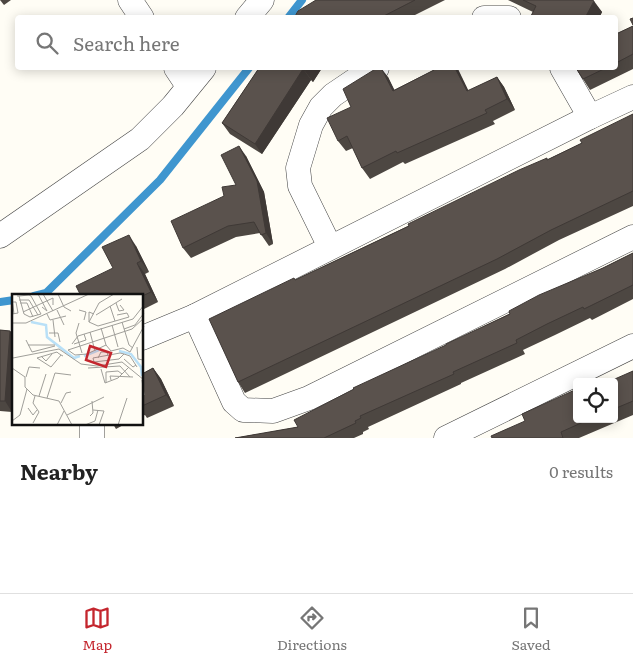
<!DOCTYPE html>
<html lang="en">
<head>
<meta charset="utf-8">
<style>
	:root { --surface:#fff; --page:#f6f6f6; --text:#222; --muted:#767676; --line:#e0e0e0; --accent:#c4262e }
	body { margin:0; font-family:Literata,serif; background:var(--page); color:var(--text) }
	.controls { position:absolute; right:15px; bottom:15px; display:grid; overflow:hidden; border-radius:5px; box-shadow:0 2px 12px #0003 }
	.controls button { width:45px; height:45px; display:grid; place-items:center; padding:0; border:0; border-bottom:1px solid var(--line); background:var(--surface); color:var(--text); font:25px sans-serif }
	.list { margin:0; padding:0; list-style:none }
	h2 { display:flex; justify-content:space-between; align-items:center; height:65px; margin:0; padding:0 20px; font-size:21px }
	h2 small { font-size:16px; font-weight:400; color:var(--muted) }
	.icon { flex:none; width:28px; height:28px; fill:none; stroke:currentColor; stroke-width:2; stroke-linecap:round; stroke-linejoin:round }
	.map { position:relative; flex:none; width:633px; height:438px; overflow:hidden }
	.search { position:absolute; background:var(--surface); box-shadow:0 2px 12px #0003; left:15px; right:15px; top:15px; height:55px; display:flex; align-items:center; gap:12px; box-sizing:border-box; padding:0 18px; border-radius:5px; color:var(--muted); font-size:19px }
	.sheet { height:155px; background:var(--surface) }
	nav { display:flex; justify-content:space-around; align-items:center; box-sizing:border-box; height:70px; border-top:1px solid var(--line); background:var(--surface); font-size:14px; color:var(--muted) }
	nav a { display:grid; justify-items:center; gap:2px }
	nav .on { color:var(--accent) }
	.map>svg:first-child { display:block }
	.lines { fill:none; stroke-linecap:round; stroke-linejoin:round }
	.stream { stroke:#3f96cf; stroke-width:8 }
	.street-casing { stroke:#444; stroke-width:25 }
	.street { stroke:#fff; stroke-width:24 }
	.wall { fill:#4d4742 }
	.shaded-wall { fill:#3f3936 }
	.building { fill:#5a524d; stroke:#3f3936 }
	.inset-river { fill:none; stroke:#b9e0f7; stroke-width:2.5 }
	.inset-road { fill:none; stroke:#a09f9a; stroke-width:1 }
	.view { fill:#c4262e; fill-opacity:0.15; stroke:#c4262e; stroke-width:2.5 }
	.inset-edge { fill:none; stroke:#111; stroke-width:2.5 }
</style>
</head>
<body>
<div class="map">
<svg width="633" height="438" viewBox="0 0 633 438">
	<rect width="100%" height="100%" fill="#fffdf5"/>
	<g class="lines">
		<g class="stream">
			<polyline points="288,18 302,0"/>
			<polyline points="34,296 46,293 160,180 249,68"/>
			<polyline points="0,302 14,300"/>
		</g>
		<defs>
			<g id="street">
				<polyline points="130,0 142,18"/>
				<polyline points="247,18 262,0"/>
				<polyline points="484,18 509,18"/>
				<polyline points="176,68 188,86"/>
				<polyline points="562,68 590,117"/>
				<polyline points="633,97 590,117 195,316 234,402 243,410 273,411 309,398 633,237"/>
				<polyline points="0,236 140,139 173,106 204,68"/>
				<polyline points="330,247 300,186 298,168 311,125 321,107 333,95 367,72 377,68"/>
				<polyline points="142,338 195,316"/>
				<polyline points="92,424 92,438"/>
				<polyline points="446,438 633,346"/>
			</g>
		</defs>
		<use href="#street" class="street-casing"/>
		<use href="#street" class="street"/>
	</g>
	<g class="wall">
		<polygon points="0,0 11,0 4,5"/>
		<polygon points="316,0 445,0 409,18 294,18"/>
		<polygon points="508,0 592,0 602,12 599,18 530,18 533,12"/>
		<polygon points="633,26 633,69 590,90 576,68 616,68 616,34"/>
		<polygon points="259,68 322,68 313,82 311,80 262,154 230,134 222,123"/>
		<polygon points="432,68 457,68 468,91 497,77 504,87 515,110 493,121 495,124 405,164 403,162 370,179 362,168 353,148 346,151 338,141 351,107 388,77 394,90 434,70"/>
		<polygon points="633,114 633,206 559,240 505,269 245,393 238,382 295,280 582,143"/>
		<polygon points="246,156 264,192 273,244 269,246 260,233 236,237 191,258 183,248 224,196 236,185"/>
		<polygon points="136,246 149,272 145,274 158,302 142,310 142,296 113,268"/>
		<polygon points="633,253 633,299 592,320 590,318 555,335 523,350 525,354 461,383 461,384 368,427 369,429 363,432 363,434 354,438 235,438 298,427 446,345"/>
		<polygon points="0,330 10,331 14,336 14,392 12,412 0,411"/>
		<polygon points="153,368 161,379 174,406 147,418 145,415 142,416 142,374"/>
		<polygon points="633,371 633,415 579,438 492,438 577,419 614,419 614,382"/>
		<polygon points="113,424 125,424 116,429"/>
	</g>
	<g class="shaded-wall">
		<polygon points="594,1 602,12 599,18 585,18"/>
		<polygon points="307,68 322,68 313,82 305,71"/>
		<polygon points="381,68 388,77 400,101 393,91"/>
		<polygon points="455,68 457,68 458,69 474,102 467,91"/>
		<polygon points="303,69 311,80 262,154 255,144"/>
		<polygon points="497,77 504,87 515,110 507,99"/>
		<polygon points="239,146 246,156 264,192 273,244 266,233"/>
		<polygon points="129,235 136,246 149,272 141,261"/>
		<polygon points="137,263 145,274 158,302 151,292"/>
		<polygon points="10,331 14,336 14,392 12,412 5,401"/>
		<polygon points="153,368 161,379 174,406 166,395"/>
	</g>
	<g class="building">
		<polygon points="316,0 415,0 380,18 294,18 298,11"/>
		<polygon points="523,0 592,0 594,1 585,18 530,18 536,6"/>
		<polygon points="633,18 633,25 630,19"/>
		<polygon points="633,26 633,54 616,63 616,34"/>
		<polygon points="259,68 307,68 305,71 303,69 255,144 222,123"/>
		<polygon points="377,68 381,68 393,91 434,70 432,68 455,68 467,91 497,77 507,99 485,110 487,113 397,153 396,151 362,168 347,136 338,141 327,118 351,107 343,89"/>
		<polygon points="576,68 606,68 583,79"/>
		<polygon points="633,114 633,191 551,230 497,259 238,382 209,319 294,278 295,280 409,226 408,224 519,170 547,158 547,160 582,143 580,140"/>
		<polygon points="239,146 257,181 266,233 261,235 254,222 228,226 183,248 171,221 224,196 222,187 236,185 221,155"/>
		<polygon points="129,235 141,261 137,263 151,292 142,296 81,296 76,286 113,268 102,247"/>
		<polygon points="633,253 633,285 584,309 583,307 547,324 516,340 517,343 453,372 454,374 360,416 361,418 355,421 356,423 324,438 235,438 298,427 294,420 354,389 353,388 446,345 446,344 510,314 509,311 539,295 603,268"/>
		<polygon points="0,330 10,331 5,401 0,401"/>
		<polygon points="153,368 166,395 142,406 142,374"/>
		<polygon points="633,371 633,401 614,409 614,382 608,382"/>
		<polygon points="577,389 577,419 590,419 561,432 563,438 492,438 491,436 525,421 522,414"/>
	</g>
	<g transform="translate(12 294)">
		<rect width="131" height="131" fill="#fffdf5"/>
		<path class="inset-river" d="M19,28L34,31L35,43L62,64L68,62M107,57L119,60L129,73L130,82M72,62L87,56"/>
		<path class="inset-road" d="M26,0L35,17L30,13M31,0L41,17M46,0L52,13L59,17M5,2H7L17,1L19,2L29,20L18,23L12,20L7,2M0,4L2,20M7,6H17L26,21M0,8H4L6,19L0,20M8,9H15L21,23M104,9L107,17L112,16L108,11M98,12L103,27M45,16L52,31M67,16L74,18L72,26M11,18L41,4V11M35,20L38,26L54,22M84,21L110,5M132,24L120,35L56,56L63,61L75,60L94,51L99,57L111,54L118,58L132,32M41,26L43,43M77,28L86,32L117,23L115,19L105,21M77,28L87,9L102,0M77,28V18L82,20M110,28L117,51L121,54M0,29H14L77,0M67,29L64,39L70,59M100,31L106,53M89,34L94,51M112,35L123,31L132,19M78,38L83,57M37,39H46L48,48M14,46L20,58L43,52M60,50L66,42L121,25L132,11M62,50L74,46L72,40M16,51H43M125,53L126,65L131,66M108,59L112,60L107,65L82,68L81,64ZM112,60L118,62L125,73M49,61L39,73L25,64L45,58L46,59L49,61L51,62M29,62L34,67L40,60M1,64L47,55L69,70L85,72L110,68L132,86M86,64L89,58H95L96,62M112,65L121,73L124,71M0,74L13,83V93L21,101L47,107L60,131M76,74L108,72L118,83M89,75L93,89L106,84L117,73M14,83L17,73L28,74M99,86L98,82L121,83M130,86L132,101M94,89V78L106,77L110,80M27,102L34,80M35,104L43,79L59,81M49,109L54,99L59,98M16,114L21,121L25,116M81,116L92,117L87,131M55,121L92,103M78,122L81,119L80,107M0,127L8,121L15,95M21,129L27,118L21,109L23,102M45,131L52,117M73,131L83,127L86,116M106,131L115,104"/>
		<path class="view" d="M78,52L99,59L94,73L74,66Z"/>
		<rect width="131" height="131" class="inset-edge"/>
	</g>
</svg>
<div class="controls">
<button><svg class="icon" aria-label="locate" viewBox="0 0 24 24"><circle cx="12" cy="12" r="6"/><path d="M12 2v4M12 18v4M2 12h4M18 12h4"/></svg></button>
</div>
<div class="search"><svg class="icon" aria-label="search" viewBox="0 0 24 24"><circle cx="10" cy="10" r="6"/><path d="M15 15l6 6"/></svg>Search here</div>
</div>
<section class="sheet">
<h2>Nearby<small>0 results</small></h2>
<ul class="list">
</ul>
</section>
<nav>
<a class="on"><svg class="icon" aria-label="map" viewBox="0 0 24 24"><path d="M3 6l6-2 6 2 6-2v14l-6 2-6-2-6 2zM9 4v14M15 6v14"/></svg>Map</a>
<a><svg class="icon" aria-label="directions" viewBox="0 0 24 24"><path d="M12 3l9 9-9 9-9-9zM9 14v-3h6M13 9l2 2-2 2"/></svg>Directions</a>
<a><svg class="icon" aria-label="saved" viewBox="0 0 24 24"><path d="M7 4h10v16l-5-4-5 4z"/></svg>Saved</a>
</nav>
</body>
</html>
